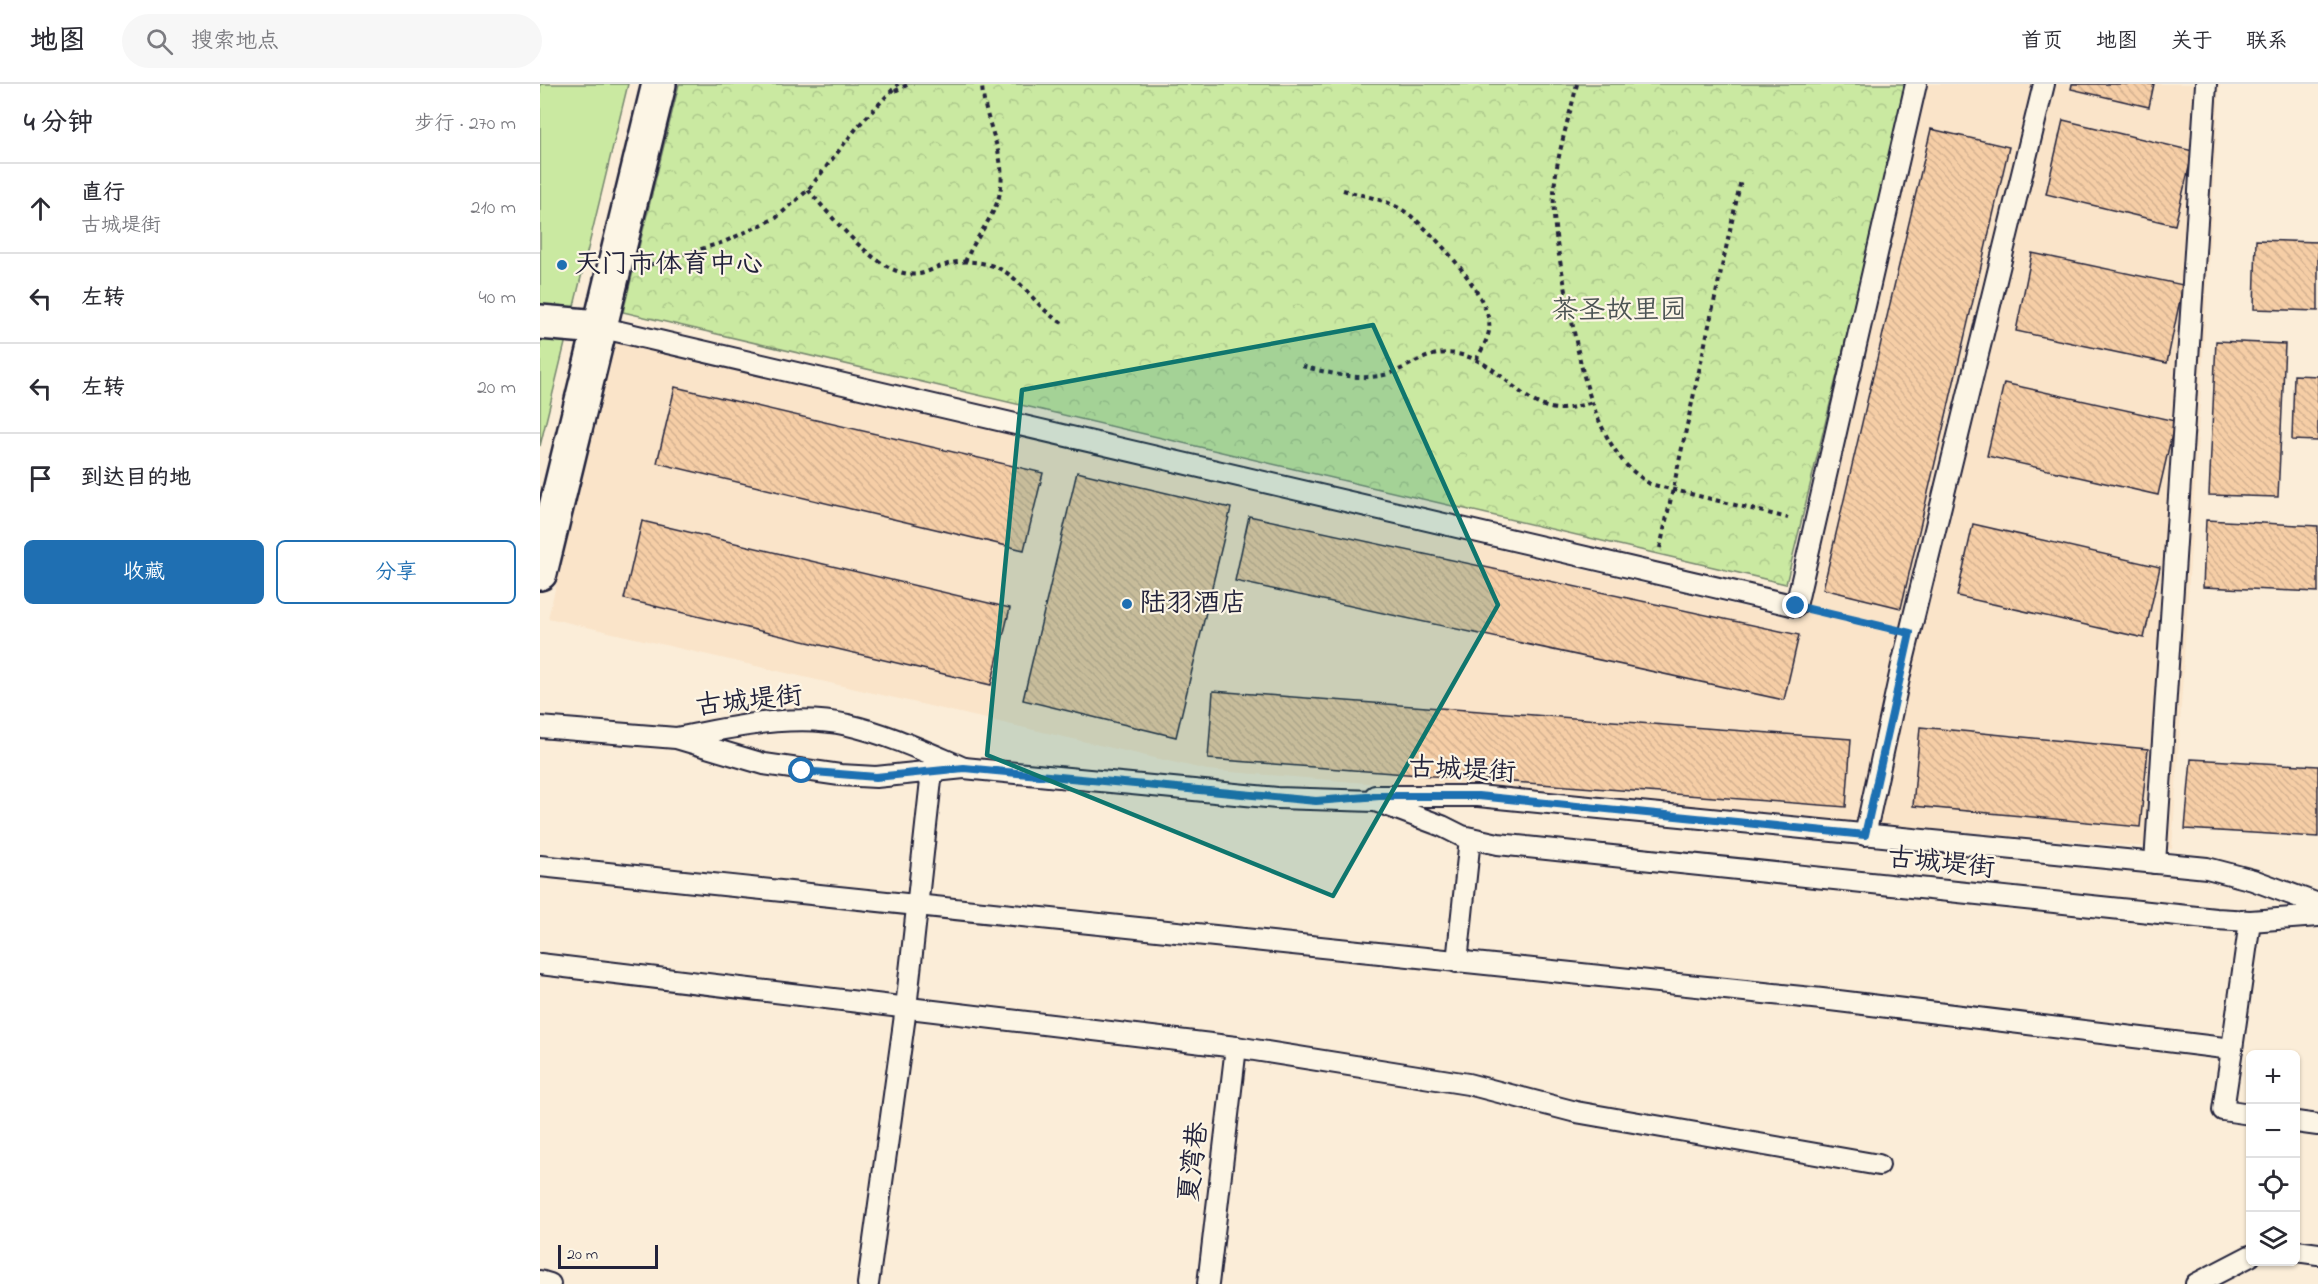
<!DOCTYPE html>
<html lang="zh">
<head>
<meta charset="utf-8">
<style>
	:root { --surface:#fff; --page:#f7f7f7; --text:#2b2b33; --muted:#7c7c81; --line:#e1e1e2; --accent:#1f6fb2 }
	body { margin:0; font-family:"Indie Flower","LXGW WenKai TC",sans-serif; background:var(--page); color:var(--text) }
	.controls { position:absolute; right:18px; bottom:18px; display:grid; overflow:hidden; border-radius:9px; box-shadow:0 2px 4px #0004 }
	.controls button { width:54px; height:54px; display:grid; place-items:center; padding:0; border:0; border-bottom:2px solid var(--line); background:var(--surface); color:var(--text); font:30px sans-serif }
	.scale { position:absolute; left:18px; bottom:15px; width:100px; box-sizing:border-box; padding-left:6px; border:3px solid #22223b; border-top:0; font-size:16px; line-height:21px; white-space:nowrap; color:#22223b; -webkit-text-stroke:4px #fcf5e5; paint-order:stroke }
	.stop { position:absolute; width:18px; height:18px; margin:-14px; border:4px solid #1f6fb2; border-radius:50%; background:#fff }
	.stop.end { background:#1f6fb2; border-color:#fff; box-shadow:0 2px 6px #0008 }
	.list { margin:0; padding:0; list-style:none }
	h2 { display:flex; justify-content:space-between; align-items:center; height:78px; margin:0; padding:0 24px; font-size:26px }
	h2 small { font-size:20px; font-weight:400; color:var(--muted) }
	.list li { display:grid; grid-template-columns:39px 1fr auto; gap:18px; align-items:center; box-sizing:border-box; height:90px; padding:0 24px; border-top:2px solid var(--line) }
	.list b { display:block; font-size:22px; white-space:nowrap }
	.list p { margin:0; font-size:20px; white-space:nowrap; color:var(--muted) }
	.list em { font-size:20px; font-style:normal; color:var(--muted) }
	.actions { display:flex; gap:12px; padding:18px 24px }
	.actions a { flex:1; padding:14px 0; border:2px solid var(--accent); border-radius:9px; text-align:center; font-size:21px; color:var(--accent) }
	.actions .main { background:var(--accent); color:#fff }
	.icon { flex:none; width:33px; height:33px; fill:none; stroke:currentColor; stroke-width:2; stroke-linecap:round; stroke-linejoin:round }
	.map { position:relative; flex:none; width:1778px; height:1200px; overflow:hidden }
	header { display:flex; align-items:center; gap:36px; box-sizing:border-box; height:84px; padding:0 30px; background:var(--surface); border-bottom:2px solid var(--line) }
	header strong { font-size:28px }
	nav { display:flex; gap:33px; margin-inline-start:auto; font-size:21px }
	.search { width:420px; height:54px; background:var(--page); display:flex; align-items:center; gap:15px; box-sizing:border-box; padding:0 21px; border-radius:33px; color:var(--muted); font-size:22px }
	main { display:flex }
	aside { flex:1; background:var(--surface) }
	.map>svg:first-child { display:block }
	.built { fill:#fae4c9 }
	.park { fill:url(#park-crowns); stroke:#76866e; stroke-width:1.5 }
	.garden { fill:#cae9a1; stroke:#76866e; stroke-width:1.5 }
	.building { fill:url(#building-back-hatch); stroke:#22223b; stroke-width:1.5 }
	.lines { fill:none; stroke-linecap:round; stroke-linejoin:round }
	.service-casing { stroke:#22223b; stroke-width:24 }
	.minor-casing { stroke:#22223b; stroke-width:38 }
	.path { stroke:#22223b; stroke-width:4; stroke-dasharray:4.5 4.5; stroke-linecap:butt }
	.service { stroke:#fcf5e5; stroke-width:20 }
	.minor { stroke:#fcf5e5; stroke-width:33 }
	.route { stroke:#1f6fb2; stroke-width:8 }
	.marked { fill:#0f766e; fill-opacity:0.2; stroke:#0f766e; stroke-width:4.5; stroke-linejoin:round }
	.poi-dot { fill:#1f6fb2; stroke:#fcf5e5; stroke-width:2 }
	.labels { text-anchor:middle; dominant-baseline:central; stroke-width:4.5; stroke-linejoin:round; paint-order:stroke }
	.poi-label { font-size:27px; fill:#22223b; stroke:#fcf5e5; text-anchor:start }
	.park-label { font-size:27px; fill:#4c5454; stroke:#fcf5e5 }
	.street-label { font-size:27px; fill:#22223b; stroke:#fcf5e5 }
</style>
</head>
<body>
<header>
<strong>地图</strong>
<div class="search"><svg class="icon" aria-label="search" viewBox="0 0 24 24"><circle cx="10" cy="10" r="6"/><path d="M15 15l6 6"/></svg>搜索地点</div>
<nav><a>首页</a><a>地图</a><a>关于</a><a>联系</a></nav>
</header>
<main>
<aside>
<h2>4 分钟<small>步行 · 270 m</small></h2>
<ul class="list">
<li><svg class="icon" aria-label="ahead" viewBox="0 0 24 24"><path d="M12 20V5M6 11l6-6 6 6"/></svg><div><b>直行</b><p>古城堤街</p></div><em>210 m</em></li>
<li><svg class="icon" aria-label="left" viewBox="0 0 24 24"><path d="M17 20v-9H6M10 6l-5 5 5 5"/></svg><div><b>左转</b></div><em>40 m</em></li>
<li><svg class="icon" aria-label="left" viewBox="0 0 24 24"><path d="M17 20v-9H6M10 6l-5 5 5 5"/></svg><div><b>左转</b></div><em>20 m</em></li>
<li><svg class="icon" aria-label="arrive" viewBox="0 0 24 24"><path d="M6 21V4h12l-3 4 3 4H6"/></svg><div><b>到达目的地</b></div></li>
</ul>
<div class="actions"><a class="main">收藏</a><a>分享</a></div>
</aside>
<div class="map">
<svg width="1778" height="1200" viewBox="0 0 1778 1200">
	<defs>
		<pattern id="park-crowns" width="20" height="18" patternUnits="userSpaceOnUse" patternTransform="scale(1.5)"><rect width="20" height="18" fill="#cae9a1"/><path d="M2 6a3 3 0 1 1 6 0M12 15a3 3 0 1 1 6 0" fill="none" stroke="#adc88c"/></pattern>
		<pattern id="building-back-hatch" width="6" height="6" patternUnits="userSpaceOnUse" patternTransform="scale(1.5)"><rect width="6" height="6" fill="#f6cea6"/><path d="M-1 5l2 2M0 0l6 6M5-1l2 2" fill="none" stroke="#d3b190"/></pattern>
	</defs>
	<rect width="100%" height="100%" fill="#fbedd8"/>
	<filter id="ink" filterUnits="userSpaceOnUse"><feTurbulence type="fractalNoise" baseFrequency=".0167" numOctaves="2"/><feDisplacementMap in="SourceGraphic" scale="12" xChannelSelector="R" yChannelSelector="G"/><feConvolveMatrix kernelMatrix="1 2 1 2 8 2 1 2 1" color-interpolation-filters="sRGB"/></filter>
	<g filter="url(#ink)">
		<polygon class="built" points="1385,0 1680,0 1632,765 667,686 8,534 76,258 1258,536"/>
		<polygon class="park" points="139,0 1368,0 1246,500 83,228"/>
		<polygon class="garden" points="0,0 88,0 0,362"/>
		<g class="building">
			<polygon points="1532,0 1614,0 1609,23 1531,5"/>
			<polygon points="1523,36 1653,67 1635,141 1506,110"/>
			<polygon points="1391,45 1469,63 1361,524 1283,505"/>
			<polygon points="1716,156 1778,158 1778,227 1714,225"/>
			<polygon points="1492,169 1643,201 1627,279 1476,247"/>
			<polygon points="1676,257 1745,260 1738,413 1669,411"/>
			<polygon points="1754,291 1778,292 1778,357 1752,356"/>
			<polygon points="1464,299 1635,337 1618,411 1447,372"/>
			<polygon points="135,303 503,389 484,466 117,379"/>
			<polygon points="537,388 691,424 636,653 483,616"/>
			<polygon points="709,432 1259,551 1244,616 695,497"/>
			<polygon points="1666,436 1778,442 1778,508 1663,503"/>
			<polygon points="102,437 470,524 451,601 84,515"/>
			<polygon points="1433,440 1620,483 1604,554 1417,512"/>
			<polygon points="673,607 1311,655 1306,723 668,675"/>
			<polygon points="1380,643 1608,665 1600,743 1373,722"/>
			<polygon points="1651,675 1778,682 1778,753 1645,745"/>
		</g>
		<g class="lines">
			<defs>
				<g id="service">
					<polyline points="59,243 1256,522 1376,0"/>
					<path d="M0,643L136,654L224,680L300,691L336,693L424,684C386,668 348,650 308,641C252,628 192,644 136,654"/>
					<polyline points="424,684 737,714 835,717 902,742 922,752 958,760 1676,835 1710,837 1778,832"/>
					<polyline points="835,712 938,712 1667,784 1713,796 1778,820"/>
					<polyline points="1325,751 1362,581 1504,0"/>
					<polyline points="1615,779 1666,0"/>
					<polyline points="0,782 1282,915 1692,965 1710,837"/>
					<polyline points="917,878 930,754"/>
					<polyline points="0,880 696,963 928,1000 1036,1028 1339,1081"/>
					<polyline points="1692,965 1683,1026 1710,1030"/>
					<polyline points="1756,1038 1778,1041"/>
					<polyline points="1756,1167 1778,1170"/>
					<polyline points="0,1197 10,1200"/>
					<polyline points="328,1200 366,924 392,687"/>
					<polyline points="668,1200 696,963"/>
					<polyline points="1656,1200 1710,1172"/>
				</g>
				<g id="minor">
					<polyline points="0,238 59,243"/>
					<polyline points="0,489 119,0"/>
				</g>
			</defs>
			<use href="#service" class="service-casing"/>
			<use href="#minor" class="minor-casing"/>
			<g class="path">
				<path d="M1037,0C1029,35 1016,72 1014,108C1012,143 1020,177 1027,212C1038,266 1046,326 1079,372C1087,384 1099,392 1110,400L1248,434"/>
				<polyline points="355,7 369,0"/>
				<path d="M268,106C292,132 340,196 379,190C387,189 396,183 405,181C418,176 436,177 450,181C483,190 495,227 525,240"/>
				<path d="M803,106C823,112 846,115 864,127C889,143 955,215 949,247C947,257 941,267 936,276"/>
				<path d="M425,178C434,155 456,131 460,108C468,71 443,37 442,0"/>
				<polyline points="109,181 184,158 236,134 268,106 319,41 358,0"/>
				<path d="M762,282C789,289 820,298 848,290C873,282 889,265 917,270C958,277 977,315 1007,323C1022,328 1038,322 1053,318"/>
				<polyline points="1120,464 1201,96"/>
				<polyline points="1280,528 1346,544"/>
			</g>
			<use href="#service" class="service"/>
			<use href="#minor" class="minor"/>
		</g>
	</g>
	<g class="lines" filter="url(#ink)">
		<polyline class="route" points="262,687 336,693 424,684 776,717 839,712 938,712 1325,751 1370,549 1256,522"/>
	</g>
	<path class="marked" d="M833,241L958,521L793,812L447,671L482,306Z"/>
	<g class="poi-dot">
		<circle cx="22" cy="181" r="6"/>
		<circle cx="587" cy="520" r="6"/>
	</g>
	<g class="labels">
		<g class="poi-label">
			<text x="34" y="181">天门市体育中心</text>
			<text x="599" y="520">陆羽酒店</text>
		</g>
		<g class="park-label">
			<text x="1079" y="227">茶圣故里园</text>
		</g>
		<g class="street-label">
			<text transform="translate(209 618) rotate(-6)">古城堤街</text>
			<text transform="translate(922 687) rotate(3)">古城堤街</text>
			<text transform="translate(1401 780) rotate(6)">古城堤街</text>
			<text transform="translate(655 1078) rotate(-83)">夏湾巷</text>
		</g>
	</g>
</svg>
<div class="controls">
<button>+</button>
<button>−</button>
<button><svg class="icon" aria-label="locate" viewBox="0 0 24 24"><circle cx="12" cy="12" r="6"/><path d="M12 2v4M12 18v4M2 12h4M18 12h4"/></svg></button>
<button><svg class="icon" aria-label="layers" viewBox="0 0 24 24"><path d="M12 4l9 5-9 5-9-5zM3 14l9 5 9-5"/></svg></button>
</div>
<div class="scale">20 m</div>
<div class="stop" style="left:262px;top:687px"></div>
<div class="stop end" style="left:1256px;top:522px"></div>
</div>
</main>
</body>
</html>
